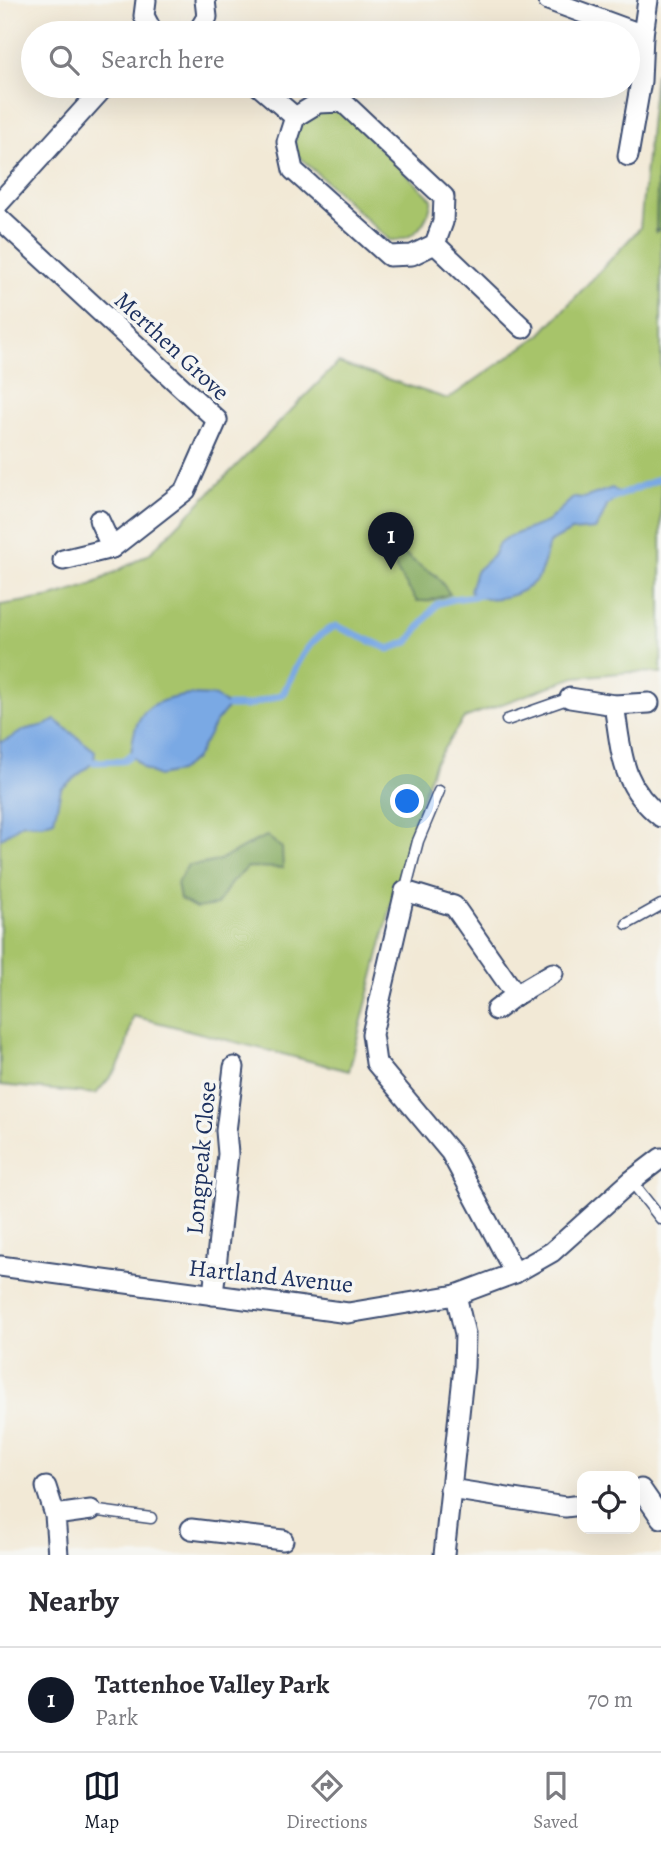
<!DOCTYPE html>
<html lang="en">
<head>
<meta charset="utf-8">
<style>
	:root { --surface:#fff; --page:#f7f7f7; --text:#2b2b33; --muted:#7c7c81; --line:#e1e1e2; --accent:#111827 }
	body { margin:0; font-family:Alegreya,serif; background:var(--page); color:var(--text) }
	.controls { position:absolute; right:21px; bottom:21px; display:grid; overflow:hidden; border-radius:14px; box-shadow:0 7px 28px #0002 }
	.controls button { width:63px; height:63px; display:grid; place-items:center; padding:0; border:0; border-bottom:2px solid var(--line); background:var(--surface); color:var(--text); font:35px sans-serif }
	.you { position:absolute; left:408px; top:802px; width:24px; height:24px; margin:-18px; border:5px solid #fff; border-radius:50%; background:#1a73e8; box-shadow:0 0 0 10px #1a73e833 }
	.badge { display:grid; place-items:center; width:46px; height:46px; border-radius:50%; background:var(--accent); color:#fff; font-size:23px; font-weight:700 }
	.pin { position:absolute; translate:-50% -58px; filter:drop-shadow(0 2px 4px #0008) }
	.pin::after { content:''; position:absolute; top:37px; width:24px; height:21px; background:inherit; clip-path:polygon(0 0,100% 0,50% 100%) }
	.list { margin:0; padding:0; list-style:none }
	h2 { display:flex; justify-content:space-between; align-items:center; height:91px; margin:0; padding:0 28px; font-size:30px }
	h2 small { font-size:23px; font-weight:400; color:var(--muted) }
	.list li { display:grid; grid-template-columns:46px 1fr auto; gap:21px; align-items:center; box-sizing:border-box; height:105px; padding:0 28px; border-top:2px solid var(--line) }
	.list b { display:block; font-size:26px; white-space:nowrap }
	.list p { margin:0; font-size:23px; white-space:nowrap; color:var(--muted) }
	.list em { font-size:23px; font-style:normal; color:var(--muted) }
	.icon { flex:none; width:38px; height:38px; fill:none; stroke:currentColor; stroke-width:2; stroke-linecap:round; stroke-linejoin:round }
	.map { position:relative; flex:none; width:661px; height:1555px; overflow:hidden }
	.search { position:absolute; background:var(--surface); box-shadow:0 7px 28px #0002; left:21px; right:21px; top:21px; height:77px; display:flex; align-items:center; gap:18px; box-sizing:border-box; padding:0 24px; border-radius:38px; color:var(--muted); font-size:26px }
	.sheet { height:196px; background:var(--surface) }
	nav { display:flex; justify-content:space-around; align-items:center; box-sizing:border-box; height:98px; border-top:2px solid var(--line); background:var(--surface); font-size:19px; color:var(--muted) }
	nav a { display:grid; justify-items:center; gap:4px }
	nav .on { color:var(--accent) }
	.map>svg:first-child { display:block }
	.green { fill:#a7c46b; stroke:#617a64; stroke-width:2 }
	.forest { fill:#85aa5f; stroke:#506c5e; stroke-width:2 }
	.water { fill:#7aa9e4; stroke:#4a6ca1; stroke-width:2 }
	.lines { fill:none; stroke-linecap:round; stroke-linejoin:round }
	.stream { stroke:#7aa9e4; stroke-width:7 }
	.lane-casing { stroke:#3b4b70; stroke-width:13 }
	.street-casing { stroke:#3b4b70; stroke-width:23 }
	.lane { stroke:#fff; stroke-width:10 }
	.street { stroke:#fff; stroke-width:19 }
	.labels { text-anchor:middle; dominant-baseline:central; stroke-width:7; stroke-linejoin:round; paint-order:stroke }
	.street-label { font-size:24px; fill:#1b2f5e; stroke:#f6f6f2 }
</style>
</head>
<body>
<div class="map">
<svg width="661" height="1555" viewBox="0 0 661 1555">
	<rect width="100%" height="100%" fill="#f6f6f2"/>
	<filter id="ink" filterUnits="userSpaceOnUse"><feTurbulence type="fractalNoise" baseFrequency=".0143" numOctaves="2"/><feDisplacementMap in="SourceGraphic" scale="14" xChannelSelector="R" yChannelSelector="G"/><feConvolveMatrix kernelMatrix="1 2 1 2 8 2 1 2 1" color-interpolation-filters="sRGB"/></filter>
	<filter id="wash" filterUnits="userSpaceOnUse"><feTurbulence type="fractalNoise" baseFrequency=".00686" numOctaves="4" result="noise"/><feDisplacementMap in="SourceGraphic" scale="28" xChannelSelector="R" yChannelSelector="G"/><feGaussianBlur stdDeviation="1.57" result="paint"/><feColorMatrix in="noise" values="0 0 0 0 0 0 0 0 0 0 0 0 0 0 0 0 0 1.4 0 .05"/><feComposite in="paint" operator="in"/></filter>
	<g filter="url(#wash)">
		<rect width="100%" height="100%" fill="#f2e9d6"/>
		<g class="green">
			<polygon points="661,70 661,673 631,672 575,677 464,718 435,762 409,836 349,1071 133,1016 125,1052 117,1069 96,1094 0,1085 0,605 52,597 91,585 149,554 338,363 448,399 540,335 640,228 655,75"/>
			<path d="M332,107L348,117L432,199C428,222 415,242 389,240L293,151L299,121Z"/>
		</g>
		<g class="forest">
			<polygon points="661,68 661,228 656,232 658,145 655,75"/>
			<polygon points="397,538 403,553 423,568 436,575 450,594 429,601 417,601 397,571 389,553"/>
			<path d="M267,836L282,848L283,868L248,867L231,883L217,905L196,908L180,899L177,883L188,865C226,865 234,849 267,836Z"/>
		</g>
		<g class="water">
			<path d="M612,488L621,494L607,506L600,522L595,529L571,531L549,543C545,555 544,571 536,580C520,597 495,602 474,596L470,590L476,571L493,556L499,543L508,537L547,522L574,497L584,498Z"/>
			<path d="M191,695L214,696L229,706L215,723L196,758L178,772L158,776L144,769L131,755C135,710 147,701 191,695Z"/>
			<path d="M55,720L95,751L94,762L61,789L54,820L42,824L23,823L0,839V742C13,739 18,732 27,729C38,726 45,727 55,720Z"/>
		</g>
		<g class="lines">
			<g class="stream">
				<polyline points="613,498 661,478"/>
				<path d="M229,706H247L283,694C296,667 307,637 336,626L389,649L408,642L437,604L453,599L481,595"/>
				<polyline points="94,762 122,761 131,755"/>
			</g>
		</g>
	</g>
	<g filter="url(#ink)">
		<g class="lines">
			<defs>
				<g id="lane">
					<polyline points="507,720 570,698"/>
					<polyline points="405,891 418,841 439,791"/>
					<polyline points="627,924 661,905"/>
					<polyline points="631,1181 661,1219"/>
					<polyline points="91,1510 151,1518"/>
				</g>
				<g id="street">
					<polyline points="146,0 144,16 153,33"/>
					<polyline points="548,0 643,35 648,0"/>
					<polyline points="197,33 207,17 205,0"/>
					<polyline points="259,86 295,117"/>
					<polygon points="343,102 444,197 443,222 435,244 412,255 389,256 293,170 287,142 295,117 318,103"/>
					<polyline points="628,156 641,81 643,35"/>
					<polyline points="0,202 105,86"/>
					<polyline points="0,219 217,420 186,490 112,548 63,560"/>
					<polyline points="435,244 523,328"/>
					<polyline points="99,520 112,548"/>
					<polyline points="570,698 614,705 649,703"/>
					<path d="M614,705C622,752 620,785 661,817"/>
					<polyline points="496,1010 516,995 553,973"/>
					<polyline points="0,1266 348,1313 456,1295 515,1273 552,1252 631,1181 661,1158"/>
					<polyline points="515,1273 451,1153 376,1063 372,1034 405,891 454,906 516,995"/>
					<polyline points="213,1295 228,1154 226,1131 234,1067"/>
					<polyline points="46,1487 55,1515"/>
					<polyline points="450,1489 565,1507 582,1505"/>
					<polyline points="635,1492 641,1489 661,1518"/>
					<polyline points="191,1529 283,1540"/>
					<polyline points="58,1555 55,1515 91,1510"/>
					<polyline points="444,1555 464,1367 465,1334 456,1295"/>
				</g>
			</defs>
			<use href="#lane" class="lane-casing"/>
			<use href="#street" class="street-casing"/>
			<use href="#lane" class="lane"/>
			<use href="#street" class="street"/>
		</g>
	</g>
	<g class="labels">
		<g class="street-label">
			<text transform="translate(172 346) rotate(43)">Merthen Grove</text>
			<text transform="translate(201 1158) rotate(-85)">Longpeak Close</text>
			<text transform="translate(271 1276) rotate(6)">Hartland Avenue</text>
		</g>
	</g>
</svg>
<div class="controls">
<button><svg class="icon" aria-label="locate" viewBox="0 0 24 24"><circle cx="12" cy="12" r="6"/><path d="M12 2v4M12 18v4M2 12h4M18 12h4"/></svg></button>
</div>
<div class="you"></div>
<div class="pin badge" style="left:391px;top:570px">1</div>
<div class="search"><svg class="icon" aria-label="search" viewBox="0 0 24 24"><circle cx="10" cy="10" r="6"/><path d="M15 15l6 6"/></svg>Search here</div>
</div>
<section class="sheet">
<h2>Nearby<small></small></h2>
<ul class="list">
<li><span class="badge">1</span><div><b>Tattenhoe Valley Park</b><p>Park</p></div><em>70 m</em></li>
</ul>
</section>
<nav>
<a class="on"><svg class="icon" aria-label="map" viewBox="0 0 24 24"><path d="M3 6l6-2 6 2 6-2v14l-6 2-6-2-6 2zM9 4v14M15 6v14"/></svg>Map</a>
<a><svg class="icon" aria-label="directions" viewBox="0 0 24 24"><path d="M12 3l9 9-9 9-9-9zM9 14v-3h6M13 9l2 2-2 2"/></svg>Directions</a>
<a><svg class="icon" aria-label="saved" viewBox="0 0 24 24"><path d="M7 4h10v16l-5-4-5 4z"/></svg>Saved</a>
</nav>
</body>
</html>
